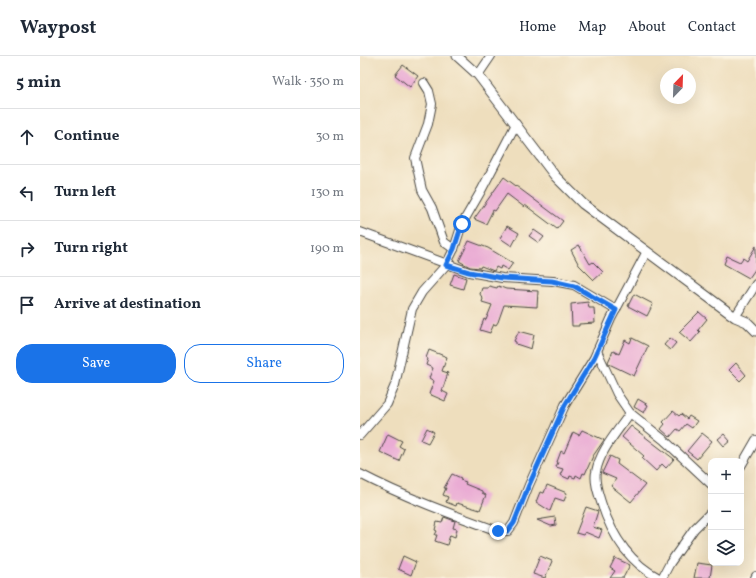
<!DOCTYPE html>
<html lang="en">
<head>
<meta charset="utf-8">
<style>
	:root { --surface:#fff; --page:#f6f6f7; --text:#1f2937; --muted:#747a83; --line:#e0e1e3; --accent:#1a73e8 }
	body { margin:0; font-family:Vollkorn,serif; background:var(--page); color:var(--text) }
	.controls { position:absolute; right:12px; bottom:12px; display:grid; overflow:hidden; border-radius:8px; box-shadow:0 4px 16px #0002 }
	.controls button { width:36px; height:36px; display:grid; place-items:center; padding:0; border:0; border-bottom:1px solid var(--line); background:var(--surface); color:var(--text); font:20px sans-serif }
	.compass { position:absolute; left:300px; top:12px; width:36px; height:36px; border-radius:50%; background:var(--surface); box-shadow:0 4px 16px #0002; rotate:23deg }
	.stop { position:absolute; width:12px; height:12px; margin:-9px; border:3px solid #1a73e8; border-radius:50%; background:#fff }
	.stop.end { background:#1a73e8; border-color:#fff; box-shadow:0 1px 4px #0008 }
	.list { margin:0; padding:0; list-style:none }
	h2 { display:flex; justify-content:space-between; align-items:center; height:52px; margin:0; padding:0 16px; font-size:17px }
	h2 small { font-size:13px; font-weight:400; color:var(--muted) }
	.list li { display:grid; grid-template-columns:26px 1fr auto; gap:12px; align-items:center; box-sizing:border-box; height:56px; padding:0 16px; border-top:1px solid var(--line) }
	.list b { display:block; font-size:15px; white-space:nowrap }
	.list em { font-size:13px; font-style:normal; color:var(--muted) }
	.actions { display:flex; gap:8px; padding:12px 16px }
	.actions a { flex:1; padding:9px 0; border:1px solid var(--accent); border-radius:16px; text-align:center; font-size:14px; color:var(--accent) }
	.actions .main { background:var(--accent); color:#fff }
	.icon { flex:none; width:22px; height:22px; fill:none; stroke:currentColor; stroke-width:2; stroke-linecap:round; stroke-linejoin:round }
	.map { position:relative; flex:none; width:396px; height:522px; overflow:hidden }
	header { display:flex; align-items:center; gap:24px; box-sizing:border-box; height:56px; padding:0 20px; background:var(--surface); border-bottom:1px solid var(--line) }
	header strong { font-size:19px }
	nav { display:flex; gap:22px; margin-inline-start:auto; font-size:14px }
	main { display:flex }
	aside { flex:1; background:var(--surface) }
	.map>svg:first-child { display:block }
	.building { fill:#eaacd4 }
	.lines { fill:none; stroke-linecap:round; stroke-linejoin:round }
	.minor-casing { stroke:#484641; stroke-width:10 }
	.tertiary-casing { stroke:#484641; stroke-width:11 }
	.minor { stroke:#fff; stroke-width:8 }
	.tertiary { stroke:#fff; stroke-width:9 }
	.route { stroke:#1a73e8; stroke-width:5 }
</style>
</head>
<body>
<header>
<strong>Waypost</strong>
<nav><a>Home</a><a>Map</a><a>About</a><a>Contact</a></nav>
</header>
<main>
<aside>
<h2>5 min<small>Walk · 350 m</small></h2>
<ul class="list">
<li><svg class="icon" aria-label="ahead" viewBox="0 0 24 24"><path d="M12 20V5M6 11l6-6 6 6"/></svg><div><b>Continue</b></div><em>30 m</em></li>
<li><svg class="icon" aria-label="left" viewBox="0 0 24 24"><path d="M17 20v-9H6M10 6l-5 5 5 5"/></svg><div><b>Turn left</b></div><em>130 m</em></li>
<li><svg class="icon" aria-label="right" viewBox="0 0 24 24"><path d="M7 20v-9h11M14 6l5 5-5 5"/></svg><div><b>Turn right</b></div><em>190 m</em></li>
<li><svg class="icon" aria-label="arrive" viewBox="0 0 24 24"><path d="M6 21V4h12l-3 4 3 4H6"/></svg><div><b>Arrive at destination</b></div></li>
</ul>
<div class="actions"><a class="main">Save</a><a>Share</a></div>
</aside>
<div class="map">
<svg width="396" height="522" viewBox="0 0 396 522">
	<rect width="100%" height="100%" fill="#fcf5e5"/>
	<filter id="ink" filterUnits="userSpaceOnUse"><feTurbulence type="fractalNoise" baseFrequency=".025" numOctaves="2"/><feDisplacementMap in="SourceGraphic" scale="8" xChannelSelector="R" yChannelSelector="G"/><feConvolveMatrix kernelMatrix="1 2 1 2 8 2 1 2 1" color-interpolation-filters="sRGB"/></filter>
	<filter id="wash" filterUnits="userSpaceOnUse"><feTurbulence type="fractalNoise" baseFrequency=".012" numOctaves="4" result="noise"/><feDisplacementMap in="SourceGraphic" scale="16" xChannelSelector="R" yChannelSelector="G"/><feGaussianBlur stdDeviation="0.9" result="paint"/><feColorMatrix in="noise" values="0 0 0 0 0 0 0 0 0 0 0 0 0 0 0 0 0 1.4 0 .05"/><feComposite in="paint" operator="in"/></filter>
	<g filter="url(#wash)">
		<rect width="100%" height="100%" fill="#eedebd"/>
		<g id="blocks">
			<g class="building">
				<polygon points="43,9 58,20 50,31 35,19"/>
				<polygon points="144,121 203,165 197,173 165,149 164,151 147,138 135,155 133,154 126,168 114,163"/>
				<polygon points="147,170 159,177 152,190 140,182"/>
				<polygon points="174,174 184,181 179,187 169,180"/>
				<polygon points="109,185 128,192 153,207 148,214 141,210 140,213 136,211 134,215 121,210 120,212 110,211 99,205"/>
				<polygon points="219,189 230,208 233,206 243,216 234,224 219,209 211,194"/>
				<polygon points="396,190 396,212 389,222 364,208 367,200 380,206 383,202 387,205"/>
				<polygon points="94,218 106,222 103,233 90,229"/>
				<polygon points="129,230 137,232 138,230 146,233 178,235 177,251 144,249 138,266 136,269 134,268 130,277 120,274 124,263 126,264 132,249 122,246 123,243 120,238 122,232 128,232"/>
				<polygon points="274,238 293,248 287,260 268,250"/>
				<polygon points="228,246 229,252 234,252 235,267 219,268 219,270 212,270 211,248"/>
				<polygon points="339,256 347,263 338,274 340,276 331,286 319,276"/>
				<polygon points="159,275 174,279 171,293 156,288 156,286 154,285"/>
				<polygon points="272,282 288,290 274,320 249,308 248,306 253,295 259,298 265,284 270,287"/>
				<polygon points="310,282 316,287 310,294 304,289"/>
				<polygon points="69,294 87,301 82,315 88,317 82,335 88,338 85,345 69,338 74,325 69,322 73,312 66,309 68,303 66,302"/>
				<polygon points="376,307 386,319 380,325 369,314"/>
				<polygon points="278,343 288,349 284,357 274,351"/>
				<polygon points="313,355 319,360 321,358 327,363 329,360 337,365 332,372 326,368 320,375 317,373 310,381 301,373 305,368 303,366"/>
				<polygon points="271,370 314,403 306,412 302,408 296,415 282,402 284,400 262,381"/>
				<polygon points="67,372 74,376 68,387 61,384"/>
				<polygon points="222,374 244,384 233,400 225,418 223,417 221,422 216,419 215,422 210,420 209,423 200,419 203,413 196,411 198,406 197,406 201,395 204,397 213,376 219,379"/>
				<polygon points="342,377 352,385 337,403 327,395"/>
				<polygon points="28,378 42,385 39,390 44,393 39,405 20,396"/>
				<polygon points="364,378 370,385 364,390 358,383"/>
				<polygon points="250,400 258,404 257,408 285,429 271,446 251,430 256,423 242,417"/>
				<polygon points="92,418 101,422 100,424 106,426 105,428 122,435 122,437 126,439 120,454 97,447 96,450 86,446 88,441 83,439 86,432 84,432"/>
				<polygon points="187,429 207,437 204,445 195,442 190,455 176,446 180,436 184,437"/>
				<polygon points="226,451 238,455 233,471 242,474 239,482 225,476 223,479 216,477"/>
				<polygon points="84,461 95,465 93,472 97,473 95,481 90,479 87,489 75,485 77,479 75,479 77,475 75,474 77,466 82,467"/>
				<polygon points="195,461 196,469 191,470 177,464"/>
				<polygon points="43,500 56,506 51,519 38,513"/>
				<polygon points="180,500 192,505 185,522 173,518"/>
				<polygon points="255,502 270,509 263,522 250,522 255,515 250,512"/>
				<polygon points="337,507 352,509 350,522 334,522"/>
			</g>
		</g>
	</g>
	<g filter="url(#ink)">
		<use href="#blocks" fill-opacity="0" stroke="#484641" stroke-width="1"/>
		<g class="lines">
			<defs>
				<g id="minor">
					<polyline points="118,19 131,0"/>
					<polyline points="64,27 69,35 72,48 68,68 55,102 62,134 72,152 84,186 94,193"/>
					<polyline points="0,176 109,216 142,222 193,225 214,229 256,254"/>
					<polyline points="375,261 396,228"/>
					<polyline points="237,295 257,338 270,357 304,384 351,428"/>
					<path d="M270,357C258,375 240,394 236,416C234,425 238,437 241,446C251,478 268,506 299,522"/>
					<polyline points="0,379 27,348 35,329 52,253 62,236 86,209 94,193 102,168 121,135 156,68"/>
					<polyline points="381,410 396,384"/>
					<path d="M0,418C44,441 91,458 138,475H148L154,467L169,429L205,349L234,302L251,263L286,197"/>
					<polyline points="302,522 310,507 334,473 351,456"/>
					<polyline points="395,522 396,520"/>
				</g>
				<polyline id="tertiary" points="97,0 118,19 195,120 223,148 375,261 387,266 396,275"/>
			</defs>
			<use href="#minor" class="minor-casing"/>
			<use href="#tertiary" class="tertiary-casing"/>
			<use href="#minor" class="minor"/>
			<use href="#tertiary" class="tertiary"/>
		</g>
	</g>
	<g class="lines" filter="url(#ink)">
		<polyline class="route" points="102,168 94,193 86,209 109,216 142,222 192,225 214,230 256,254 234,302 205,349 169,429 154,467 148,475 138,475"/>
	</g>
</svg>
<div class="controls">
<button>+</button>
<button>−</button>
<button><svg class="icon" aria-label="layers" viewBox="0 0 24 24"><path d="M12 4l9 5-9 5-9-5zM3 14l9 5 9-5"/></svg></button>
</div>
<svg class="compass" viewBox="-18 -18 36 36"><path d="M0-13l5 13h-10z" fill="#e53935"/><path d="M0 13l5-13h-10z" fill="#747a83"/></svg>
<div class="stop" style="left:102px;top:168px"></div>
<div class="stop end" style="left:138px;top:475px"></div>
</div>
</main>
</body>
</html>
